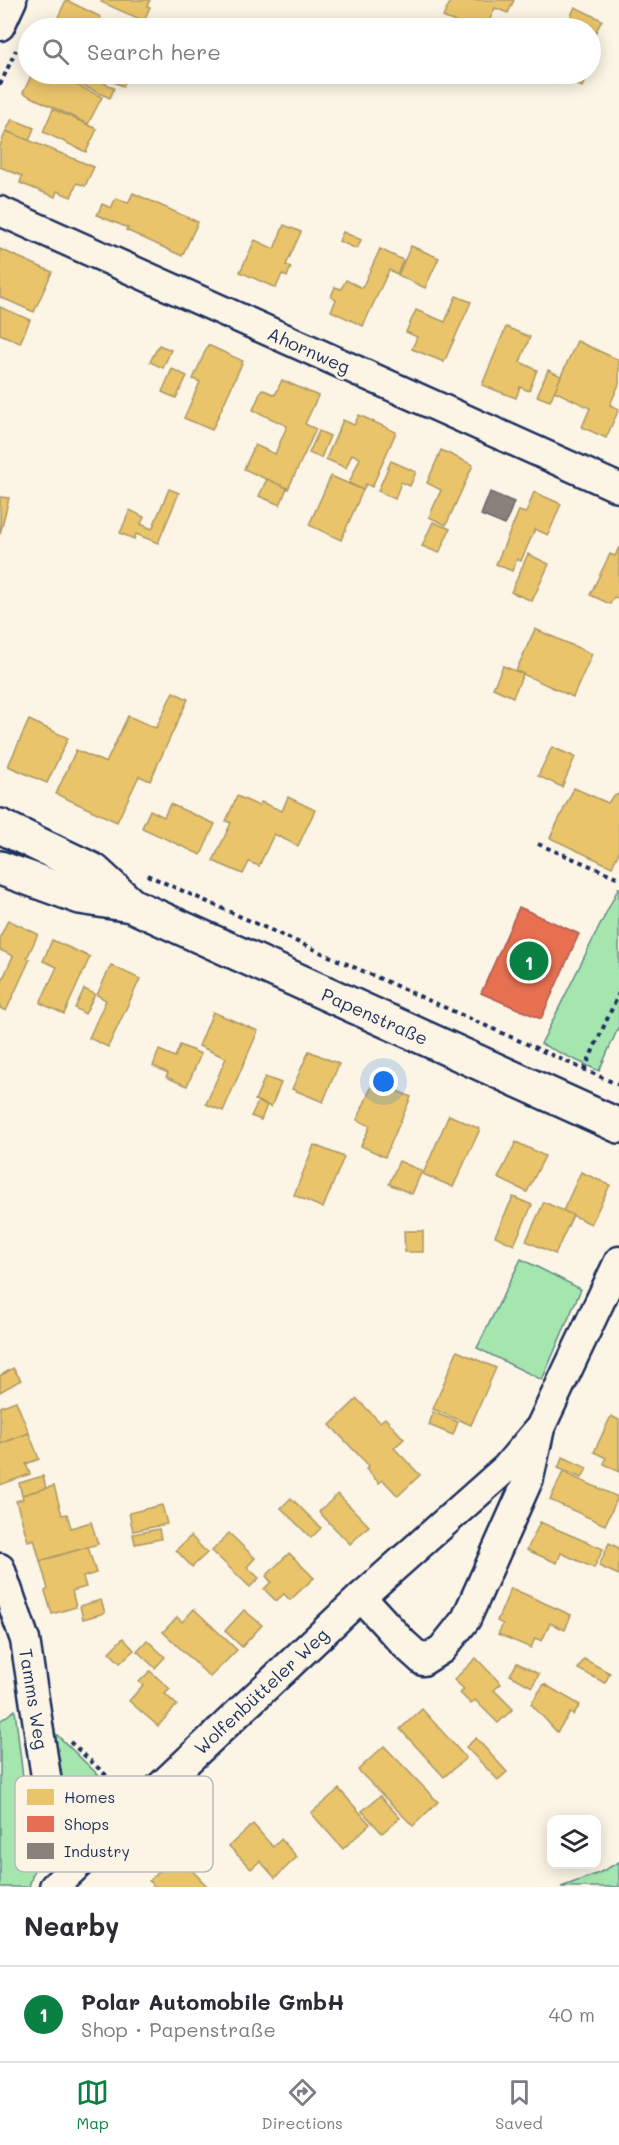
<!DOCTYPE html>
<html lang="en">
<head>
<meta charset="utf-8">
<style>
	:root { --surface:#fff; --page:#f7f7f7; --text:#2b2b33; --muted:#7c7c81; --line:#e1e1e2; --accent:#0b8043 }
	body { margin:0; font-family:Mali,sans-serif; background:var(--page); color:var(--text) }
	.controls { position:absolute; right:18px; bottom:18px; display:grid; overflow:hidden; border-radius:12px; box-shadow:0 3px 15px #0003 }
	.controls button { width:54px; height:54px; display:grid; place-items:center; padding:0; border:0; border-bottom:2px solid var(--line); background:var(--surface); color:var(--text); font:30px sans-serif }
	.you { position:absolute; left:384px; top:1082px; width:21px; height:21px; margin:-15px; border:4px solid #fff; border-radius:50%; background:#1a73e8; box-shadow:0 0 0 9px #1a73e833 }
	.badge { display:grid; place-items:center; width:39px; height:39px; border-radius:50%; background:var(--accent); color:#fff; font-size:20px; font-weight:700 }
	.pin { position:absolute; translate:-50% -50%; border:3px solid #fff; box-shadow:0 2px 6px #0006 }
	.list { margin:0; padding:0; list-style:none }
	h2 { display:flex; justify-content:space-between; align-items:center; height:78px; margin:0; padding:0 24px; font-size:26px }
	h2 small { font-size:20px; font-weight:400; color:var(--muted) }
	.list li { display:grid; grid-template-columns:39px 1fr auto; gap:18px; align-items:center; box-sizing:border-box; height:96px; padding:0 24px; border-top:2px solid var(--line) }
	.list b { display:block; font-size:22px; white-space:nowrap }
	.list p { margin:0; font-size:20px; white-space:nowrap; color:var(--muted) }
	.list em { font-size:20px; font-style:normal; color:var(--muted) }
	.icon { flex:none; width:33px; height:33px; fill:none; stroke:currentColor; stroke-width:2; stroke-linecap:round; stroke-linejoin:round }
	.map { position:relative; flex:none; width:619px; height:1887px; overflow:hidden }
	.search { position:absolute; background:var(--surface); box-shadow:0 3px 15px #0003; left:18px; right:18px; top:18px; height:66px; display:flex; align-items:center; gap:15px; box-sizing:border-box; padding:0 21px; border-radius:33px; color:var(--muted); font-size:22px }
	.sheet { height:174px; background:var(--surface) }
	nav { display:flex; justify-content:space-around; align-items:center; box-sizing:border-box; height:84px; border-top:2px solid var(--line); background:var(--surface); font-size:16px; color:var(--muted) }
	nav a { display:grid; justify-items:center; gap:3px }
	nav .on { color:var(--accent) }
	.map>svg:first-child { display:block }
	.green { fill:#a5e6af; stroke:#608a86; stroke-width:1.5 }
	.homes { fill:#e9c46a; stroke:#ab9766; stroke-width:1.5 }
	.shops { fill:#e76f51; stroke:#aa5c55; stroke-width:1.5 }
	.industry { fill:#8a817c; stroke:#696873; stroke-width:1.5 }
	.lines { fill:none; stroke-linecap:round; stroke-linejoin:round }
	.minor-casing { stroke:#1b2f5e; stroke-width:33 }
	.primary-casing { stroke:#1b2f5e; stroke-width:38 }
	.path { stroke:#1b2f5e; stroke-width:4; stroke-dasharray:4.5 4.5; stroke-linecap:butt }
	.minor { stroke:#fcf5e5; stroke-width:28 }
	.primary { stroke:#fcf5e5; stroke-width:33 }
	.labels { text-anchor:middle; dominant-baseline:central; stroke-width:6; stroke-linejoin:round; paint-order:stroke }
	.street-label { font-size:18px; fill:#1b2f5e; stroke:#fcf5e5 }
	.key { fill:#fcf5e5; stroke:#b8babc; stroke-width:1.5 }
	.key-label { font-size:16px; fill:#1b2f5e }
</style>
</head>
<body>
<div class="map">
<svg width="619" height="1887" viewBox="0 0 619 1887">
	<rect width="100%" height="100%" fill="#fcf5e5"/>
	<filter id="ink" filterUnits="userSpaceOnUse"><feTurbulence type="fractalNoise" baseFrequency=".0167" numOctaves="2"/><feDisplacementMap in="SourceGraphic" scale="12" xChannelSelector="R" yChannelSelector="G"/><feConvolveMatrix kernelMatrix="1 2 1 2 8 2 1 2 1" color-interpolation-filters="sRGB"/></filter>
	<g filter="url(#ink)">
		<g class="green">
			<polygon points="619,887 619,1026 599,1071 541,1044"/>
			<polygon points="521,1259 581,1289 542,1380 477,1348"/>
			<polygon points="15,1710 34,1870 29,1887 0,1887 0,1721"/>
			<path d="M53,1731L125,1801L100,1826C84,1827 73,1818 63,1805Z"/>
			<polygon points="619,1862 619,1887 561,1887 599,1873"/>
		</g>
		<g class="homes">
			<polygon points="66,0 101,17 98,24 107,28 53,28"/>
			<polygon points="102,0 150,0 147,6 150,7 144,21 101,2"/>
			<polygon points="451,0 514,0 508,13 495,8 486,28 469,28 443,17"/>
			<polygon points="575,7 602,20 590,43 590,28 557,28 559,25 565,28"/>
			<polygon points="32,74 53,74 102,97 88,124 23,93"/>
			<polygon points="68,74 109,74 104,83 114,88 110,98 66,78"/>
			<polygon points="112,74 129,74 123,86 109,80"/>
			<polygon points="535,74 588,74 582,87 559,76 555,84"/>
			<polygon points="53,109 97,129 86,152 43,132"/>
			<polygon points="12,119 34,128 29,141 6,131"/>
			<polygon points="6,131 94,167 85,186 77,183 71,197 57,191 55,197 20,183 22,176 0,167 0,146"/>
			<polygon points="133,193 198,222 182,256 126,230 128,228 97,215 102,204 111,208 116,198 128,203"/>
			<polygon points="284,225 301,232 286,265 291,267 287,277 282,274 276,288 240,272 255,240 274,249"/>
			<polygon points="343,232 361,240 357,249 339,241"/>
			<polygon points="411,246 439,258 425,288 398,275"/>
			<polygon points="0,249 52,272 34,312 0,297"/>
			<polygon points="380,249 403,260 397,274 389,270 363,326 331,311 336,300 331,297 335,287 341,289 346,280 362,288"/>
			<polygon points="456,296 471,302 444,362 412,349 417,337 406,332 416,310 445,322"/>
			<polygon points="0,307 30,320 20,343 0,334"/>
			<polygon points="506,327 530,337 520,362 537,370 529,391 520,387 516,398 482,385"/>
			<polygon points="577,341 619,360 619,384 610,405 619,409 606,438 582,427 590,408 554,391"/>
			<polygon points="159,345 171,350 163,368 150,362"/>
			<polygon points="208,345 243,361 212,430 184,418 200,382 193,379"/>
			<polygon points="172,369 187,376 176,398 162,392"/>
			<polygon points="548,370 561,376 550,401 537,396"/>
			<polygon points="282,380 318,396 305,424 316,429 288,489 244,469 255,445 275,454 287,426 253,410 262,389 275,395"/>
			<polygon points="359,415 396,432 372,487 366,484 363,490 349,483 360,458 352,454 346,468 326,459 343,420 354,425"/>
			<polygon points="319,431 330,436 321,458 309,453"/>
			<polygon points="441,450 473,465 446,525 429,517 441,490 427,483"/>
			<polygon points="391,461 416,472 410,486 401,482 395,499 378,491"/>
			<polygon points="331,476 363,490 341,540 309,525"/>
			<polygon points="267,479 287,488 280,505 259,496"/>
			<polygon points="169,489 179,493 158,543 136,534 134,539 120,533 130,510 144,517 141,524 152,529"/>
			<polygon points="534,492 561,504 548,535 535,529 521,561 517,559 512,571 496,564 519,511 526,513"/>
			<polygon points="0,497 9,498 0,534"/>
			<polygon points="433,522 450,529 439,553 422,546"/>
			<polygon points="619,547 619,599 614,597 610,604 590,595 610,554 615,556"/>
			<polygon points="528,554 549,564 532,601 511,592"/>
			<polygon points="535,629 592,654 573,697 516,671"/>
			<polygon points="503,666 523,674 513,697 493,688"/>
			<polygon points="173,692 188,699 150,781 139,776 117,822 56,794 76,750 106,763 128,716 156,728"/>
			<polygon points="29,720 68,738 47,783 8,766"/>
			<polygon points="552,747 575,757 562,787 538,776"/>
			<polygon points="574,788 608,803 612,797 619,794 619,852 612,867 550,838"/>
			<polygon points="237,796 259,806 261,802 282,811 288,797 315,810 298,846 274,834 259,866 249,862 243,874 213,861 231,823 226,821"/>
			<polygon points="170,804 215,824 201,855 142,828 150,810 164,817"/>
			<polygon points="8,920 38,934 27,958 30,959 6,1011 0,1008 0,985 13,956 0,950 0,937"/>
			<polygon points="52,940 90,957 64,1014 40,1003 57,967 43,961"/>
			<polygon points="111,965 140,979 108,1047 89,1038 106,1000 97,995"/>
			<polygon points="84,989 95,994 85,1014 75,1008"/>
			<polygon points="213,1012 258,1031 223,1111 206,1104 226,1058 199,1046"/>
			<polygon points="180,1045 201,1054 187,1086 166,1077 168,1073 153,1066 159,1050 175,1057"/>
			<polygon points="309,1051 339,1064 323,1102 292,1089"/>
			<polygon points="265,1077 281,1083 271,1107 255,1100"/>
			<polygon points="374,1081 411,1097 385,1157 361,1146 370,1126 357,1120"/>
			<polygon points="258,1102 267,1105 261,1120 251,1116"/>
			<polygon points="449,1115 480,1129 453,1187 423,1174"/>
			<polygon points="516,1142 545,1156 527,1192 498,1178"/>
			<polygon points="314,1145 344,1157 323,1208 294,1195"/>
			<polygon points="399,1161 422,1171 412,1194 389,1184"/>
			<polygon points="581,1172 610,1185 591,1224 563,1211"/>
			<polygon points="513,1197 532,1205 514,1245 495,1236"/>
			<polygon points="544,1202 573,1215 555,1254 526,1241"/>
			<polygon points="404,1231 423,1231 423,1252 405,1252"/>
			<polygon points="457,1351 496,1368 471,1425 433,1409"/>
			<polygon points="13,1368 21,1380 0,1392 0,1376"/>
			<polygon points="357,1399 380,1422 385,1418 404,1439 394,1448 420,1475 398,1496 383,1480 379,1483 366,1469 369,1466 330,1425"/>
			<polygon points="16,1401 29,1433 0,1444 0,1407"/>
			<polygon points="433,1412 458,1422 453,1435 429,1425"/>
			<polygon points="611,1416 619,1420 619,1472 604,1464 606,1458 594,1452"/>
			<polygon points="29,1433 39,1459 26,1464 30,1474 0,1485 0,1444"/>
			<polygon points="563,1457 587,1468 582,1478 558,1468"/>
			<polygon points="563,1472 618,1497 605,1525 550,1500"/>
			<polygon points="43,1476 46,1488 22,1495 19,1483"/>
			<polygon points="54,1486 62,1515 67,1514 71,1528 91,1522 98,1544 40,1561 34,1539 28,1541 16,1501 23,1499 22,1495"/>
			<polygon points="338,1494 369,1526 350,1544 319,1512"/>
			<polygon points="291,1498 321,1528 311,1538 281,1508"/>
			<polygon points="162,1505 167,1524 133,1531 129,1513"/>
			<polygon points="540,1522 603,1549 594,1568 561,1553 557,1563 527,1550"/>
			<polygon points="159,1529 161,1539 135,1544 133,1534"/>
			<polygon points="229,1533 255,1558 247,1567 259,1578 250,1587 212,1551"/>
			<polygon points="191,1536 207,1553 192,1567 176,1550"/>
			<polygon points="609,1543 619,1548 619,1575 599,1566"/>
			<polygon points="88,1547 96,1573 83,1577 86,1587 72,1591 76,1607 52,1614 45,1591 48,1589 40,1561"/>
			<polygon points="289,1553 314,1578 290,1600 284,1594 276,1601 264,1589 271,1582 266,1576"/>
			<polygon points="511,1588 571,1615 565,1630 550,1623 542,1641 535,1638 531,1648 498,1634 503,1624 497,1621"/>
			<polygon points="101,1600 105,1613 83,1619 80,1606"/>
			<polygon points="194,1609 237,1650 210,1677 163,1632 177,1617 182,1622"/>
			<polygon points="244,1610 262,1625 242,1647 225,1631"/>
			<polygon points="123,1638 134,1650 120,1663 109,1652"/>
			<polygon points="147,1640 165,1657 155,1668 137,1651"/>
			<polygon points="476,1658 501,1684 494,1690 513,1709 498,1723 475,1700 471,1704 460,1693 464,1689 454,1680"/>
			<polygon points="584,1659 610,1673 605,1683 578,1669"/>
			<polygon points="517,1663 539,1674 532,1687 510,1675"/>
			<polygon points="150,1671 170,1689 165,1694 177,1705 158,1726 129,1701 143,1685 139,1682"/>
			<polygon points="544,1684 580,1705 573,1715 570,1713 557,1732 531,1704"/>
			<polygon points="422,1709 466,1758 444,1777 400,1729"/>
			<polygon points="476,1738 507,1772 498,1780 466,1747"/>
			<polygon points="384,1746 438,1802 413,1826 358,1770"/>
			<polygon points="339,1789 370,1824 343,1849 311,1813"/>
			<polygon points="380,1796 400,1818 382,1833 362,1811"/>
			<polygon points="253,1824 273,1847 281,1839 297,1857 275,1878 260,1861 251,1869 229,1846"/>
			<polygon points="177,1855 208,1887 154,1887 149,1881"/>
		</g>
		<polygon class="shops" points="519,907 579,934 541,1019 481,993"/>
		<polygon class="industry" points="490,492 514,502 505,525 481,515"/>
		<g class="lines">
			<defs>
				<g id="minor">
					<polyline points="0,26 12,0"/>
					<polyline points="0,211 619,488"/>
					<polyline points="0,1568 25,1640 53,1822 84,1859"/>
					<polyline points="361,1597 506,1468 537,1431"/>
					<polyline points="54,1887 361,1597 403,1643 423,1661 442,1649 466,1619 529,1478 540,1428 619,1261"/>
				</g>
				<g id="primary">
					<polyline points="0,826 94,871 131,905"/>
					<polyline points="0,868 80,897 131,905 619,1126"/>
				</g>
			</defs>
			<use href="#minor" class="minor-casing"/>
			<use href="#primary" class="primary-casing"/>
			<g class="path">
				<polyline points="0,85 16,50"/>
				<polyline points="538,844 619,878"/>
				<polyline points="147,875 619,1085"/>
				<polyline points="584,1070 619,993"/>
				<polyline points="70,1742 120,1788"/>
			</g>
			<use href="#minor" class="minor"/>
			<use href="#primary" class="primary"/>
		</g>
	</g>
	<g class="labels">
		<g class="street-label">
			<text transform="translate(309 350) rotate(24)">Ahornweg</text>
			<text transform="translate(375 1016) rotate(24)">Papenstraße</text>
			<text transform="translate(261 1691) rotate(-43)">Wolfenbütteler Weg</text>
			<text transform="translate(34 1699) rotate(81)">Tamms Weg</text>
		</g>
	</g>
	<rect x="15" y="1776" width="198" height="96" rx="9" class="key"/>
	<rect x="27" y="1789" width="27" height="16" fill="#e9c46a"/>
	<rect x="27" y="1816" width="27" height="16" fill="#e76f51"/>
	<rect x="27" y="1843" width="27" height="16" fill="#8a817c"/>
	<g class="key-label">
		<text x="64" y="1803">Homes</text>
		<text x="64" y="1830">Shops</text>
		<text x="64" y="1857">Industry</text>
	</g>
</svg>
<div class="controls">
<button><svg class="icon" aria-label="layers" viewBox="0 0 24 24"><path d="M12 4l9 5-9 5-9-5zM3 14l9 5 9-5"/></svg></button>
</div>
<div class="you"></div>
<div class="pin badge" style="left:529px;top:961px">1</div>
<div class="search"><svg class="icon" aria-label="search" viewBox="0 0 24 24"><circle cx="10" cy="10" r="6"/><path d="M15 15l6 6"/></svg>Search here</div>
</div>
<section class="sheet">
<h2>Nearby<small></small></h2>
<ul class="list">
<li><span class="badge">1</span><div><b>Polar Automobile GmbH</b><p>Shop · Papenstraße</p></div><em>40 m</em></li>
</ul>
</section>
<nav>
<a class="on"><svg class="icon" aria-label="map" viewBox="0 0 24 24"><path d="M3 6l6-2 6 2 6-2v14l-6 2-6-2-6 2zM9 4v14M15 6v14"/></svg>Map</a>
<a><svg class="icon" aria-label="directions" viewBox="0 0 24 24"><path d="M12 3l9 9-9 9-9-9zM9 14v-3h6M13 9l2 2-2 2"/></svg>Directions</a>
<a><svg class="icon" aria-label="saved" viewBox="0 0 24 24"><path d="M7 4h10v16l-5-4-5 4z"/></svg>Saved</a>
</nav>
</body>
</html>
